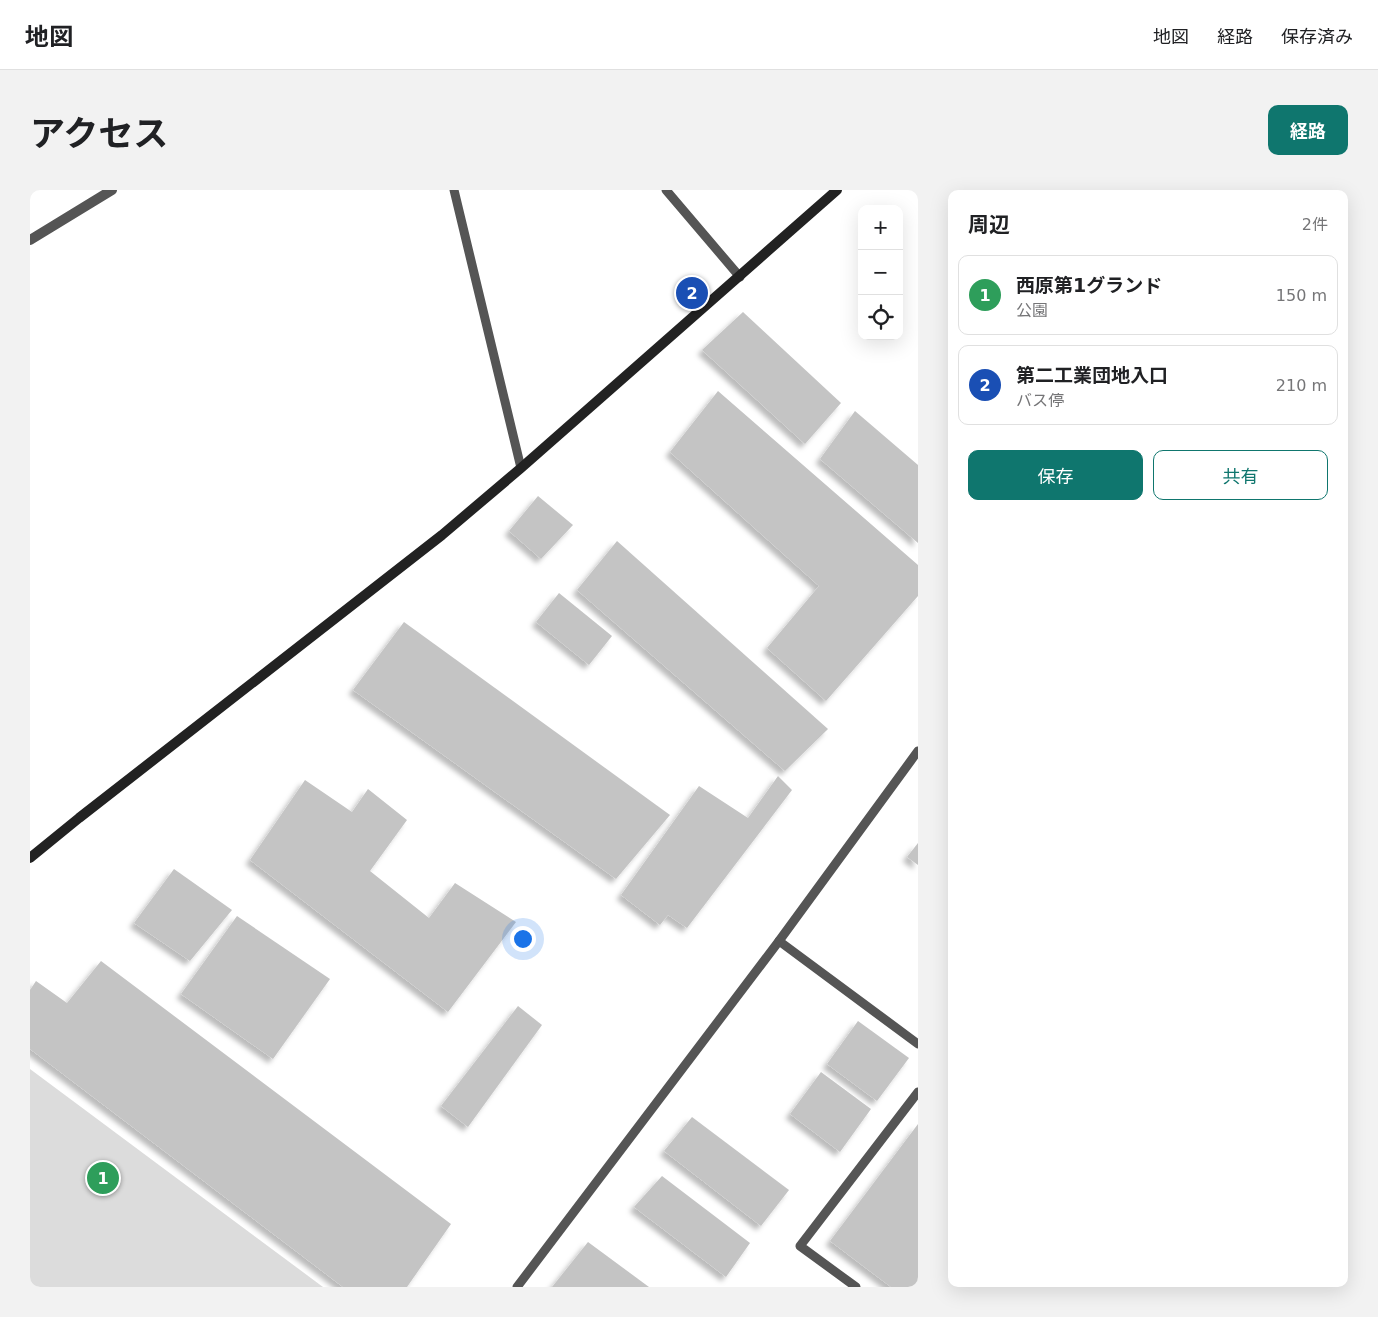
<!DOCTYPE html>
<html lang="ja">
<head>
<meta charset="utf-8">
<style>
	:root { --surface:#fff; --page:#f2f2f2; --text:#202124; --muted:#757577; --line:#e0e0e0; --accent:#0f766e }
	body { margin:0; font-family:"DejaVu Sans","Noto Sans JP",sans-serif; background:var(--page); color:var(--text) }
	.controls { position:absolute; right:15px; top:15px; display:grid; overflow:hidden; border-radius:10px; box-shadow:0 5px 20px #0002 }
	.controls button { width:45px; height:45px; display:grid; place-items:center; padding:0; border:0; border-bottom:1px solid var(--line); background:var(--surface); color:var(--text); font:25px sans-serif }
	.you { position:absolute; left:492px; top:748px; width:18px; height:18px; margin:-12px; border:4px solid #fff; border-radius:50%; background:#1a73e8; box-shadow:0 0 0 8px #1a73e833 }
	.badge { display:grid; place-items:center; width:32px; height:32px; border-radius:50%; background:var(--accent); color:#fff; font-size:16px; font-weight:700 }
	.pin { position:absolute; translate:-50% -50%; border:2px solid #fff; box-shadow:0 1px 5px #0006 }
	.list { margin:0; padding:0; list-style:none }
	h2 { display:flex; justify-content:space-between; align-items:center; height:65px; margin:0; padding:0 20px; font-size:21px }
	h2 small { font-size:16px; font-weight:400; color:var(--muted) }
	.list li { display:grid; grid-template-columns:32px 1fr auto; gap:15px; align-items:center; box-sizing:border-box; height:80px; margin:0 10px 10px; padding:0 10px; border:1px solid var(--line); border-radius:10px }
	.list b { display:block; font-size:19px; white-space:nowrap }
	.list p { margin:0; font-size:16px; white-space:nowrap; color:var(--muted) }
	.list em { font-size:16px; font-style:normal; color:var(--muted) }
	.actions { display:flex; gap:10px; padding:15px 20px }
	.actions a { flex:1; padding:11px 0; border:1px solid var(--accent); border-radius:10px; text-align:center; font-size:18px; color:var(--accent) }
	.actions .main { background:var(--accent); color:#fff }
	.icon { flex:none; width:28px; height:28px; fill:none; stroke:currentColor; stroke-width:2; stroke-linecap:round; stroke-linejoin:round }
	.map { position:relative; flex:none; width:888px; height:1097px; overflow:hidden; border-radius:10px }
	header { display:flex; align-items:center; gap:30px; box-sizing:border-box; height:70px; padding:0 25px; background:var(--surface); border-bottom:1px solid var(--line) }
	header strong { font-size:24px }
	nav { display:flex; gap:28px; margin-inline-start:auto; font-size:18px }
	.intro { display:flex; align-items:center; justify-content:space-between; box-sizing:border-box; height:120px; padding:0 30px }
	h1 { margin:0; font-size:35px }
	.button { padding:12px 22px; border-radius:10px; background:var(--accent); color:#fff; font-size:18px; font-weight:700 }
	main { display:flex; gap:30px; padding:0 30px }
	aside { flex:1; background:var(--surface); border-radius:10px; box-shadow:0 5px 20px #0002 }
	.map>svg:first-child { display:block }
	.green { fill:#dcdcdc }
	.building { fill:#c4c4c4; filter:url(#shadow) }
	.lines { fill:none; stroke-linecap:round; stroke-linejoin:round }
	.lane { stroke:#555; stroke-width:9 }
	.street { stroke:#555; stroke-width:10 }
	.secondary { stroke:#222; stroke-width:10 }
</style>
</head>
<body>
<header>
<strong>地図</strong>
<nav><a>地図</a><a>経路</a><a>保存済み</a></nav>
</header>
<div class="intro"><h1>アクセス</h1><a class="button">経路</a></div>
<main>
<div class="map">
<svg width="888" height="1097" viewBox="0 0 888 1097">
	<defs>
		<filter id="shadow"><feDropShadow dx="-4.5" dy="4.5" stdDeviation="2.5" flood-color="#0004"/></filter>
	</defs>
	<rect width="100%" height="100%" fill="#fff"/>
	<polygon class="green" points="0,879 293,1097 0,1097"/>
	<g class="building">
		<polygon points="713,122 811,213 775,254 672,160"/>
		<polygon points="688,201 888,375 888,406 796,511 737,458 789,396 640,262"/>
		<polygon points="825,221 888,275 888,353 790,269"/>
		<polygon points="508,306 543,335 511,369 479,341"/>
		<polygon points="587,351 798,539 755,581 547,400"/>
		<polygon points="529,403 582,446 559,475 506,432"/>
		<polygon points="374,432 640,625 586,689 323,500"/>
		<polygon points="748,586 762,600 657,738 638,725 630,735 591,705 669,596 718,628"/>
		<polygon points="275,590 322,622 338,599 377,630 340,681 399,728 425,693 486,732 418,822 220,670"/>
		<polygon points="888,653 888,675 877,667"/>
		<polygon points="144,679 202,720 160,771 104,733"/>
		<polygon points="207,726 300,789 243,869 151,804"/>
		<polygon points="71,771 421,1034 377,1097 313,1097 0,859 0,800 6,791 37,813"/>
		<polygon points="488,816 512,835 438,937 411,916"/>
		<polygon points="828,831 879,868 847,911 797,874"/>
		<polygon points="791,882 841,919 810,962 760,924"/>
		<polygon points="662,927 759,1000 731,1036 634,961"/>
		<polygon points="888,934 888,1097 861,1097 800,1051"/>
		<polygon points="632,986 720,1053 696,1087 604,1017"/>
		<polygon points="558,1052 619,1097 522,1097"/>
	</g>
	<g class="lines">
		<g class="lane">
			<polyline points="424,0 491,278"/>
			<polyline points="636,0 710,87"/>
			<polyline points="749,751 888,561"/>
			<polyline points="487,1097 749,751 888,854"/>
			<polyline points="826,1097 770,1056 888,902"/>
		</g>
		<polyline class="street" points="0,50 82,0"/>
		<polyline class="secondary" points="0,668 49,628 412,345 491,278 807,0"/>
	</g>
</svg>
<div class="controls">
<button>+</button>
<button>−</button>
<button><svg class="icon" aria-label="locate" viewBox="0 0 24 24"><circle cx="12" cy="12" r="6"/><path d="M12 2v4M12 18v4M2 12h4M18 12h4"/></svg></button>
</div>
<div class="you"></div>
<div class="pin badge" style="left:73px;top:988px;background:#2e9e5b">1</div>
<div class="pin badge" style="left:662px;top:103px;background:#1a4fb4">2</div>
</div>
<aside>
<h2>周辺<small>2件</small></h2>
<ul class="list">
<li><span class="badge" style="background:#2e9e5b">1</span><div><b>西原第1グランド</b><p>公園</p></div><em>150 m</em></li>
<li><span class="badge" style="background:#1a4fb4">2</span><div><b>第二工業団地入口</b><p>バス停</p></div><em>210 m</em></li>
</ul>
<div class="actions"><a class="main">保存</a><a>共有</a></div>
</aside>
</main>
</body>
</html>
